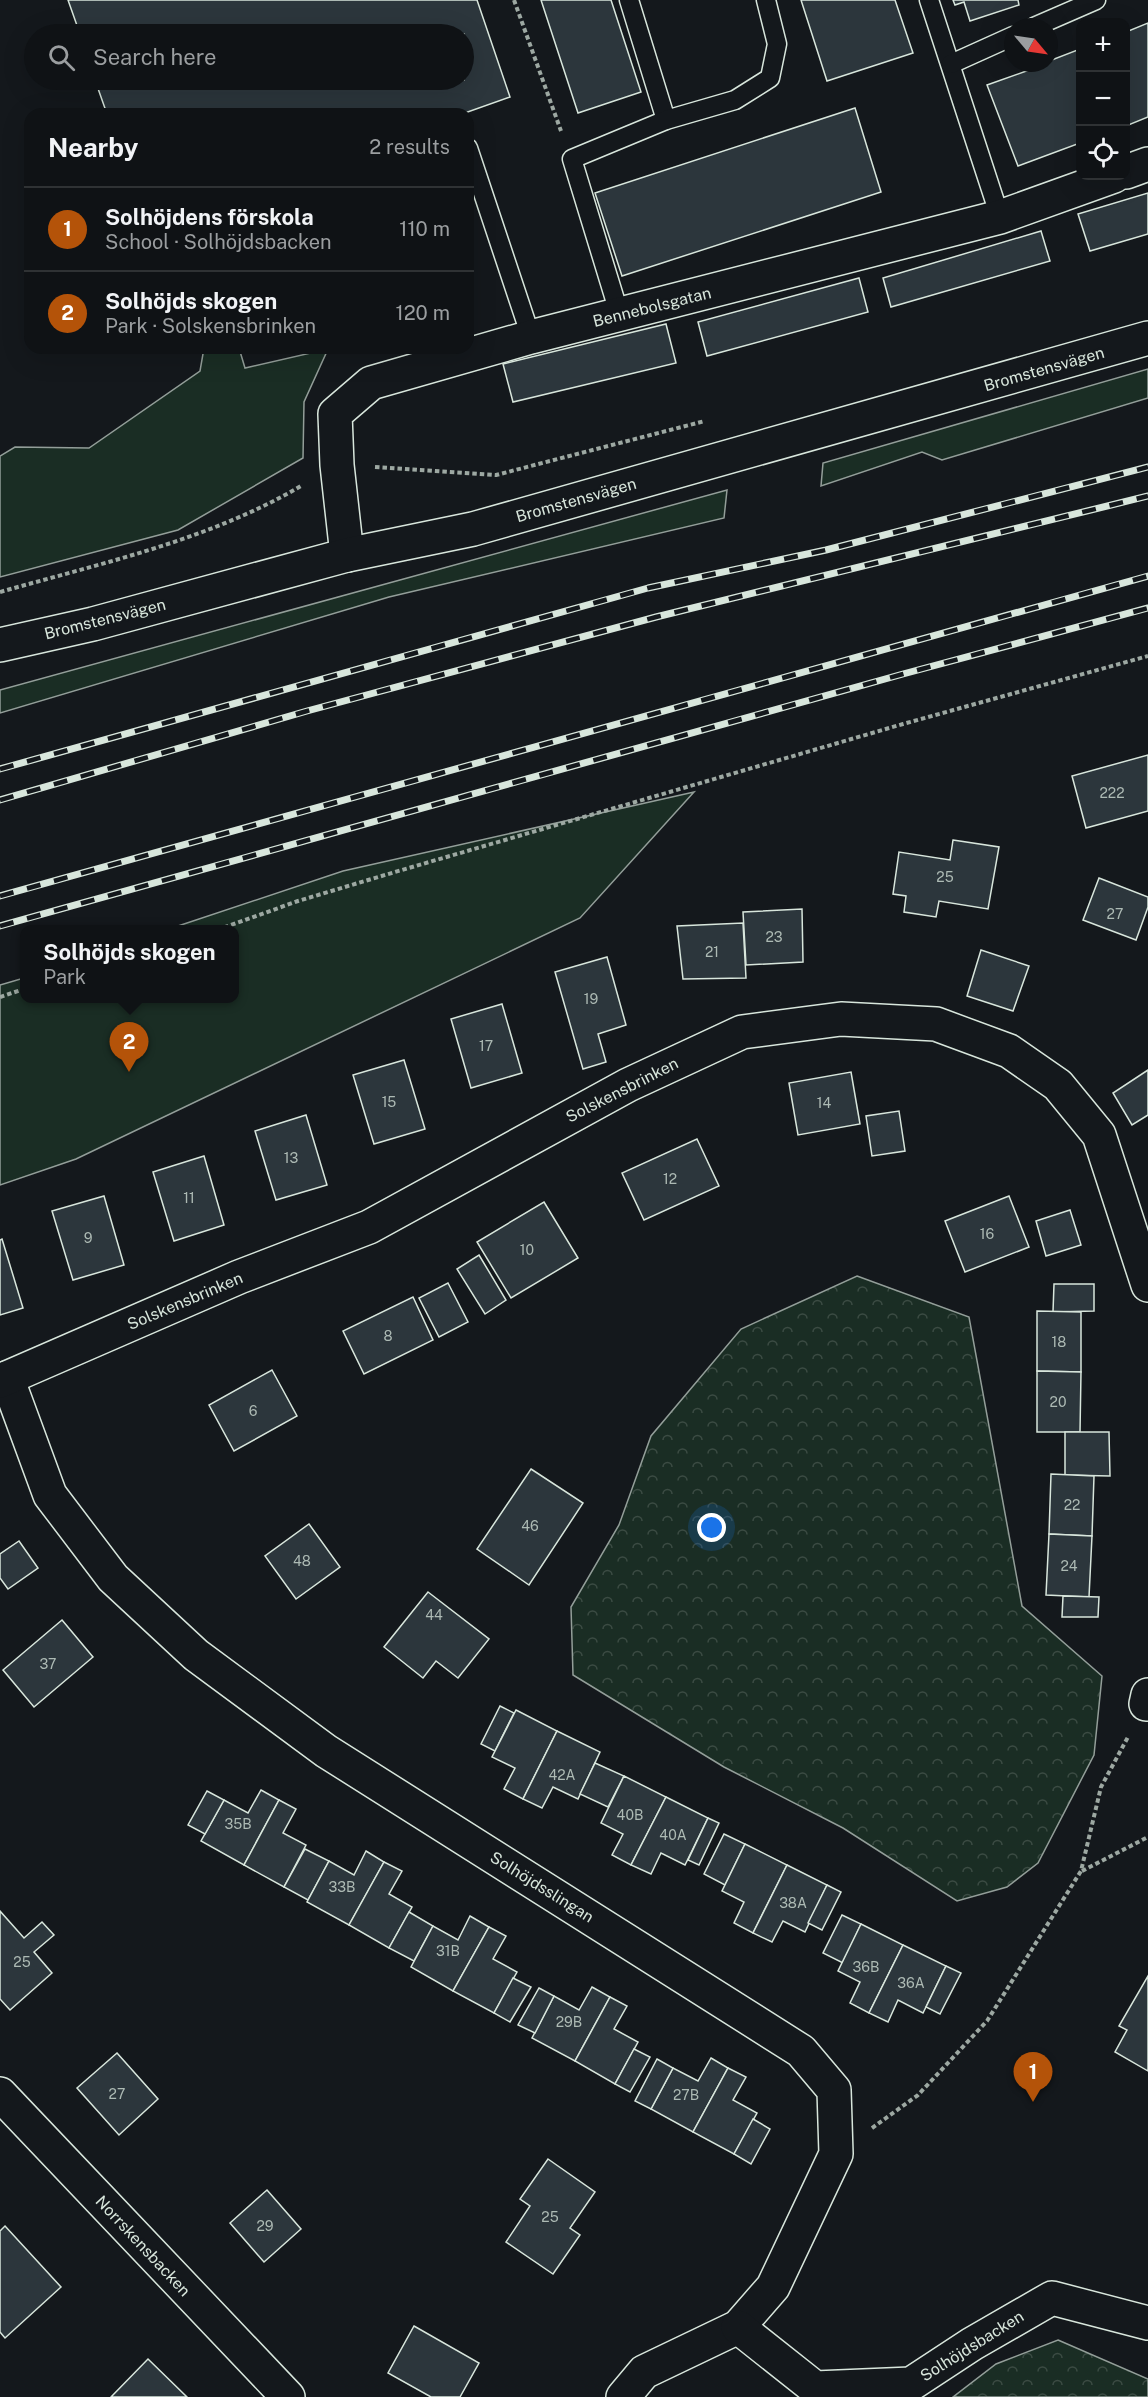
<!DOCTYPE html>
<html lang="en">
<head>
<meta charset="utf-8">
<style>
	:root { --surface:#0f1215; --page:#1d2022; --text:#f1f3f6; --muted:#9b9ea0; --line:#2f3234; --accent:#b45309 }
	body { margin:0; font-family:"Public Sans",sans-serif; background:var(--page); color:var(--text) }
	.controls { position:absolute; right:18px; top:18px; display:grid; overflow:hidden; border-radius:12px; box-shadow:0 6px 24px #0002 }
	.controls button { width:54px; height:54px; display:grid; place-items:center; padding:0; border:0; border-bottom:2px solid var(--line); background:var(--surface); color:var(--text); font:30px sans-serif }
	.compass { position:absolute; left:1004px; top:18px; width:54px; height:54px; border-radius:50%; background:var(--surface); box-shadow:0 6px 24px #0002; rotate:119deg }
	.you { position:absolute; left:712px; top:1528px; width:21px; height:21px; margin:-15px; border:4px solid #fff; border-radius:50%; background:#1a73e8; box-shadow:0 0 0 9px #1a73e833 }
	.badge { display:grid; place-items:center; width:39px; height:39px; border-radius:50%; background:var(--accent); color:#fff; font-size:20px; font-weight:700 }
	.pin { position:absolute; translate:-50% -50px; filter:drop-shadow(0 2px 3px #0008) }
	.pin::after { content:''; position:absolute; top:32px; width:21px; height:18px; background:inherit; clip-path:polygon(0 0,100% 0,50% 100%) }
	.popup { position:absolute; left:20px; top:925px; width:219px; height:78px; box-sizing:border-box; display:grid; place-content:center; border-radius:12px; background:var(--surface); filter:drop-shadow(0 2px 4px #0005); font-size:20px; white-space:nowrap; color:var(--muted) }
	.popup b { font-size:22px; color:var(--text) }
	.popup::after { content:''; position:absolute; left:50%; top:100%; margin-left:-12px; border:12px solid transparent; border-top-color:var(--surface) }
	.list { margin:0; padding:0; list-style:none }
	h2 { display:flex; justify-content:space-between; align-items:center; height:78px; margin:0; padding:0 24px; font-size:26px }
	h2 small { font-size:20px; font-weight:400; color:var(--muted) }
	.list li { display:grid; grid-template-columns:39px 1fr auto; gap:18px; align-items:center; box-sizing:border-box; height:84px; padding:0 24px; border-top:2px solid var(--line) }
	.list b { display:block; font-size:22px; white-space:nowrap }
	.list p { margin:0; font-size:20px; white-space:nowrap; color:var(--muted) }
	.list em { font-size:20px; font-style:normal; color:var(--muted) }
	.icon { flex:none; width:33px; height:33px; fill:none; stroke:currentColor; stroke-width:2; stroke-linecap:round; stroke-linejoin:round }
	.map { position:relative; flex:none; width:1148px; height:2397px; overflow:hidden }
	.search { position:absolute; background:var(--surface); box-shadow:0 6px 24px #0002; left:24px; top:24px; width:450px; height:66px; display:flex; align-items:center; gap:15px; box-sizing:border-box; padding:0 21px; border-radius:33px; color:var(--muted); font-size:22px }
	.panel { position:absolute; background:var(--surface); box-shadow:0 6px 24px #0002; left:24px; top:108px; width:450px; height:246px; border-radius:18px }
	.map>svg:first-child { display:block }
	.green { fill:#1a2d24; stroke:#939e99; stroke-width:1.5 }
	.forest { fill:url(#forest-crowns); stroke:#939e99; stroke-width:1.5 }
	.building { fill:#2c363c; stroke:#d8e6dc; stroke-width:1.5 }
	.lines { fill:none; stroke-linecap:round; stroke-linejoin:round }
	.service-casing { stroke:#d8e6dc; stroke-width:21 }
	.minor-casing { stroke:#d8e6dc; stroke-width:36 }
	.tertiary-casing { stroke:#d8e6dc; stroke-width:36 }
	.path { stroke:#9da8a2; stroke-width:4; stroke-dasharray:4.5 3; stroke-linecap:butt }
	.service { stroke:#14181c; stroke-width:18 }
	.minor { stroke:#14181c; stroke-width:33 }
	.tertiary { stroke:#14181c; stroke-width:33 }
	.rail-casing { stroke:#d8e6dc; stroke-width:7 }
	.rail { stroke:#14181c; stroke-width:4.5; stroke-dasharray:14; stroke-linecap:butt }
	.labels { text-anchor:middle; dominant-baseline:central; stroke-width:4.5; stroke-linejoin:round; paint-order:stroke }
	.number-label { font-size:14px; fill:#adbab4 }
	.street-label { font-size:16px; fill:#d8e6dc; stroke:#14181c }
</style>
</head>
<body>
<div class="map">
<svg width="1148" height="2397" viewBox="0 0 1148 2397">
	<defs>
		<pattern id="forest-crowns" width="20" height="18" patternUnits="userSpaceOnUse" patternTransform="scale(1.5)"><rect width="20" height="18" fill="#1a2d24"/><path d="M2 6a3 3 0 1 1 6 0M12 15a3 3 0 1 1 6 0" fill="none" stroke="#3b4b43"/></pattern>
	</defs>
	<rect width="100%" height="100%" fill="#14181c"/>
	<g class="green">
		<polygon points="204,348 239,348 245,368 328,349 304,402 303,458 178,530 0,577 0,456 15,447 89,448 200,371"/>
		<polygon points="1148,369 1148,398 942,460 922,452 821,486 823,463"/>
		<polygon points="727,490 724,518 389,597 0,713 0,690"/>
		<polygon points="694,792 580,918 76,1159 0,1185 0,985 24,978 24,998 234,998 234,930 169,929 343,871"/>
	</g>
	<g class="forest">
		<polygon points="857,1276 969,1317 1022,1606 1102,1676 1094,1755 1038,1863 1007,1887 957,1901 843,1828 724,1767 573,1675 571,1607 619,1525 651,1436 741,1329"/>
		<polygon points="1058,2340 1148,2379 1148,2397 953,2397 996,2364"/>
	</g>
	<g class="building">
		<polygon points="68,0 477,0 510,97 462,114 107,114 95,80 464,80 464,34 80,34"/>
		<polygon points="541,0 611,0 641,92 578,113"/>
		<polygon points="801,0 895,0 913,53 827,81"/>
		<polygon points="953,0 1018,0 1019,5 970,21 964,2 955,5"/>
		<polygon points="1148,23 1148,117 1126,126 1126,32"/>
		<polygon points="1080,49 1080,143 1018,166 987,85 1049,63 1049,61"/>
		<polygon points="855,108 881,192 622,276 595,193"/>
		<polygon points="1148,193 1148,234 1090,251 1078,214"/>
		<polygon points="1041,231 1050,261 891,307 883,278"/>
		<polygon points="859,278 868,312 707,356 698,322"/>
		<polygon points="666,324 676,363 513,402 503,364"/>
		<polygon points="1148,755 1148,811 1086,828 1072,776"/>
		<polygon points="953,840 999,847 988,909 939,901 936,917 904,912 906,896 893,894 899,852 950,860"/>
		<polygon points="1099,878 1148,897 1148,907 1136,940 1083,920"/>
		<polygon points="802,909 803,962 746,965 743,912"/>
		<polygon points="743,923 746,978 683,979 677,926"/>
		<polygon points="981,950 1029,966 1013,1011 967,996"/>
		<polygon points="607,957 626,1025 598,1034 606,1062 583,1069 555,972"/>
		<polygon points="502,1004 522,1073 471,1088 451,1019"/>
		<polygon points="404,1060 425,1129 374,1144 353,1075"/>
		<polygon points="1148,1070 1148,1115 1132,1125 1113,1093"/>
		<polygon points="851,1072 860,1124 798,1135 789,1083"/>
		<polygon points="899,1111 905,1151 872,1156 866,1116"/>
		<polygon points="306,1115 327,1185 276,1200 255,1131"/>
		<polygon points="697,1139 719,1186 644,1220 622,1173"/>
		<polygon points="204,1156 224,1225 174,1241 153,1172"/>
		<polygon points="104,1196 124,1265 73,1280 52,1211"/>
		<polygon points="1009,1196 1029,1247 965,1272 945,1221"/>
		<polygon points="544,1202 578,1258 511,1298 477,1242"/>
		<polygon points="1070,1210 1081,1245 1046,1256 1036,1221"/>
		<polygon points="2,1239 23,1308 0,1315 0,1240"/>
		<polygon points="479,1255 506,1300 485,1314 457,1269"/>
		<polygon points="448,1283 468,1322 439,1337 419,1298"/>
		<polygon points="1054,1284 1094,1284 1094,1311 1053,1312"/>
		<polygon points="413,1297 433,1340 364,1374 343,1331"/>
		<polygon points="1037,1311 1081,1312 1081,1372 1037,1371"/>
		<polygon points="272,1370 297,1416 234,1451 209,1405"/>
		<polygon points="1037,1371 1081,1372 1080,1432 1037,1432"/>
		<polygon points="1065,1432 1109,1432 1110,1476 1065,1475"/>
		<polygon points="531,1469 583,1503 529,1585 477,1549"/>
		<polygon points="1051,1474 1094,1476 1092,1536 1049,1534"/>
		<polygon points="309,1524 340,1567 296,1599 265,1556"/>
		<polygon points="1049,1534 1092,1536 1089,1597 1046,1595"/>
		<polygon points="19,1541 38,1568 8,1589 0,1578 0,1554"/>
		<polygon points="428,1592 489,1639 458,1678 436,1661 423,1678 384,1647"/>
		<polygon points="1063,1596 1099,1597 1098,1617 1062,1617"/>
		<polygon points="62,1620 93,1657 34,1707 3,1670"/>
		<polygon points="500,1706 514,1713 495,1751 481,1744"/>
		<polygon points="516,1710 557,1731 523,1799 504,1789 515,1768 492,1757"/>
		<polygon points="557,1731 600,1752 578,1799 553,1787 542,1808 523,1799"/>
		<polygon points="595,1763 624,1776 608,1807 580,1794"/>
		<polygon points="624,1776 666,1797 631,1865 612,1855 623,1834 601,1823"/>
		<polygon points="261,1790 279,1800 244,1865 201,1841 224,1800 248,1813"/>
		<polygon points="207,1791 224,1800 205,1834 188,1825"/>
		<polygon points="666,1797 708,1818 685,1865 661,1853 651,1874 631,1865"/>
		<polygon points="279,1800 296,1809 283,1833 306,1845 284,1887 244,1865"/>
		<polygon points="708,1818 719,1823 699,1865 688,1860"/>
		<polygon points="724,1834 745,1844 725,1885 704,1874"/>
		<polygon points="745,1844 787,1865 753,1933 734,1923 744,1902 722,1891"/>
		<polygon points="305,1849 329,1861 308,1900 284,1887"/>
		<polygon points="366,1851 384,1862 349,1925 307,1902 329,1861 354,1875"/>
		<polygon points="384,1862 402,1871 389,1894 412,1907 389,1948 349,1925"/>
		<polygon points="787,1865 827,1885 805,1932 783,1921 772,1942 753,1933"/>
		<polygon points="827,1885 841,1892 822,1930 808,1923"/>
		<polygon points="0,1911 24,1938 42,1922 54,1935 34,1952 52,1973 10,2010 0,1999"/>
		<polygon points="409,1912 433,1926 414,1961 389,1948"/>
		<polygon points="842,1915 861,1924 843,1963 823,1953"/>
		<polygon points="470,1916 489,1927 453,1991 411,1967 433,1926 458,1940"/>
		<polygon points="861,1924 903,1945 869,2013 850,2003 860,1982 838,1971"/>
		<polygon points="489,1927 506,1936 493,1959 517,1972 494,2013 453,1991"/>
		<polygon points="903,1945 946,1966 923,2013 898,2000 888,2022 869,2013"/>
		<polygon points="946,1966 961,1973 940,2014 926,2007"/>
		<polygon points="1148,1976 1148,2071 1115,2052 1127,2030 1119,2026"/>
		<polygon points="513,1978 531,1987 510,2022 494,2013"/>
		<polygon points="592,1987 610,1997 575,2061 532,2038 554,1996 579,2010"/>
		<polygon points="539,1988 554,1996 535,2033 518,2025"/>
		<polygon points="610,1997 627,2006 614,2029 638,2042 615,2084 575,2061"/>
		<polygon points="634,2049 650,2057 630,2092 615,2084"/>
		<polygon points="117,2053 158,2099 119,2135 77,2088"/>
		<polygon points="711,2058 728,2068 693,2132 651,2109 673,2068 698,2081"/>
		<polygon points="657,2059 673,2068 651,2109 635,2101"/>
		<polygon points="728,2068 746,2077 733,2100 757,2113 734,2154 693,2132"/>
		<polygon points="753,2119 770,2129 751,2164 734,2154"/>
		<polygon points="548,2159 595,2192 570,2228 580,2235 553,2274 506,2242 530,2206 520,2199"/>
		<polygon points="267,2190 301,2229 264,2262 230,2223"/>
		<polygon points="5,2226 61,2287 5,2338 0,2332 0,2231"/>
		<polygon points="414,2326 479,2363 460,2397 431,2397 388,2373"/>
		<polygon points="148,2359 187,2397 111,2397"/>
	</g>
	<g class="lines">
		<defs>
			<g id="service">
				<polyline points="629,0 666,120"/>
				<polyline points="929,0 1000,217"/>
				<polyline points="1034,27 1096,0"/>
				<polyline points="951,64 1013,36"/>
				<polyline points="468,148 531,337"/>
				<polyline points="620,316 572,159 666,120 735,100 770,78 777,44 766,0"/>
			</g>
			<g id="minor">
				<polyline points="1126,172 1148,164"/>
				<polyline points="347,555 337,465 335,414 371,383 531,337 1000,217 1114,176"/>
				<polyline points="7,1378 50,1495 113,1578 196,1655 326,1751 801,2051 834,2090 836,2154 773,2287 738,2327 644,2372 623,2397"/>
				<polyline points="0,1381 239,1277 369,1227 628,1085 742,1032 841,1019 936,1024 1009,1051 1058,1085 1099,1135 1148,1285"/>
				<polyline points="1146,1704 1148,1695"/>
				<polyline points="0,2094 288,2397"/>
				<polyline points="738,2327 815,2388 911,2384 972,2344 1052,2298 1148,2323"/>
			</g>
			<polyline id="tertiary" points="0,645 93,624 347,555 473,529 1148,338"/>
		</defs>
		<use href="#service" class="service-casing"/>
		<use href="#minor" class="minor-casing"/>
		<use href="#tertiary" class="tertiary-casing"/>
		<g class="path">
			<polyline points="514,0 561,131"/>
			<polyline points="375,467 496,475 705,421"/>
			<path d="M0,592C102,563 209,540 301,486"/>
			<polyline points="217,930 298,901 395,872 903,724 1148,656"/>
			<polyline points="0,997 24,989"/>
			<polyline points="1082,1871 1148,1837"/>
			<polyline points="872,2128 918,2095 987,2021 1081,1871 1101,1787 1128,1737"/>
		</g>
		<use href="#service" class="service"/>
		<use href="#minor" class="minor"/>
		<use href="#tertiary" class="tertiary"/>
		<defs>
			<g id="rail">
				<polyline points="0,769 648,588 826,550 1148,467"/>
				<polyline points="0,800 307,711 656,617 1148,496"/>
				<polyline points="0,896 1148,576"/>
				<polyline points="0,926 903,674 1148,608"/>
			</g>
		</defs>
		<use href="#rail" class="rail-casing"/>
		<use href="#rail" class="rail"/>
	</g>
	<g class="labels">
		<g class="number-label">
			<text x="1112" y="793">222</text>
			<text x="945" y="877">25</text>
			<text x="1115" y="914">27</text>
			<text x="774" y="937">23</text>
			<text x="712" y="952">21</text>
			<text x="591" y="999">19</text>
			<text x="486" y="1046">17</text>
			<text x="389" y="1102">15</text>
			<text x="824" y="1103">14</text>
			<text x="291" y="1158">13</text>
			<text x="670" y="1179">12</text>
			<text x="189" y="1198">11</text>
			<text x="987" y="1234">16</text>
			<text x="88" y="1238">9</text>
			<text x="527" y="1250">10</text>
			<text x="388" y="1336">8</text>
			<text x="1059" y="1342">18</text>
			<text x="1058" y="1402">20</text>
			<text x="253" y="1411">6</text>
			<text x="1072" y="1505">22</text>
			<text x="530" y="1526">46</text>
			<text x="302" y="1561">48</text>
			<text x="1069" y="1566">24</text>
			<text x="434" y="1615">44</text>
			<text x="48" y="1664">37</text>
			<text x="562" y="1775">42A</text>
			<text x="630" y="1815">40B</text>
			<text x="238" y="1824">35B</text>
			<text x="673" y="1835">40A</text>
			<text x="342" y="1887">33B</text>
			<text x="793" y="1903">38A</text>
			<text x="448" y="1951">31B</text>
			<text x="22" y="1962">25</text>
			<text x="866" y="1967">36B</text>
			<text x="911" y="1983">36A</text>
			<text x="569" y="2022">29B</text>
			<text x="117" y="2094">27</text>
			<text x="686" y="2095">27B</text>
			<text x="550" y="2217">25</text>
			<text x="265" y="2226">29</text>
		</g>
		<g class="street-label">
			<text transform="translate(652 307) rotate(-14)">Bennebolsgatan</text>
			<text transform="translate(1044 369) rotate(-16)">Bromstensvägen</text>
			<text transform="translate(576 500) rotate(-16)">Bromstensvägen</text>
			<text transform="translate(105 619) rotate(-14)">Bromstensvägen</text>
			<text transform="translate(622 1090) rotate(-27)">Solskensbrinken</text>
			<text transform="translate(185 1301) rotate(-23)">Solskensbrinken</text>
			<text transform="translate(542 1887) rotate(32)">Solhöjdsslingan</text>
			<text transform="translate(143 2246) rotate(47)">Norrskensbacken</text>
			<text transform="translate(972 2346) rotate(-32)">Solhöjdsbacken</text>
		</g>
	</g>
</svg>
<div class="controls">
<button>+</button>
<button>−</button>
<button><svg class="icon" aria-label="locate" viewBox="0 0 24 24"><circle cx="12" cy="12" r="6"/><path d="M12 2v4M12 18v4M2 12h4M18 12h4"/></svg></button>
</div>
<svg class="compass" viewBox="-18 -18 36 36"><path d="M0-13l5 13h-10z" fill="#e53935"/><path d="M0 13l5-13h-10z" fill="#9b9ea0"/></svg>
<div class="you"></div>
<div class="pin badge" style="left:1033px;top:2102px">1</div>
<div class="pin badge" style="left:129px;top:1072px">2</div>
<div class="popup"><b>Solhöjds skogen</b>Park</div>
<div class="search"><svg class="icon" aria-label="search" viewBox="0 0 24 24"><circle cx="10" cy="10" r="6"/><path d="M15 15l6 6"/></svg>Search here</div>
<section class="panel">
<h2>Nearby<small>2 results</small></h2>
<ul class="list">
<li><span class="badge">1</span><div><b>Solhöjdens förskola</b><p>School · Solhöjdsbacken</p></div><em>110 m</em></li>
<li><span class="badge">2</span><div><b>Solhöjds skogen</b><p>Park · Solskensbrinken</p></div><em>120 m</em></li>
</ul>
</section>
</div>
</body>
</html>
